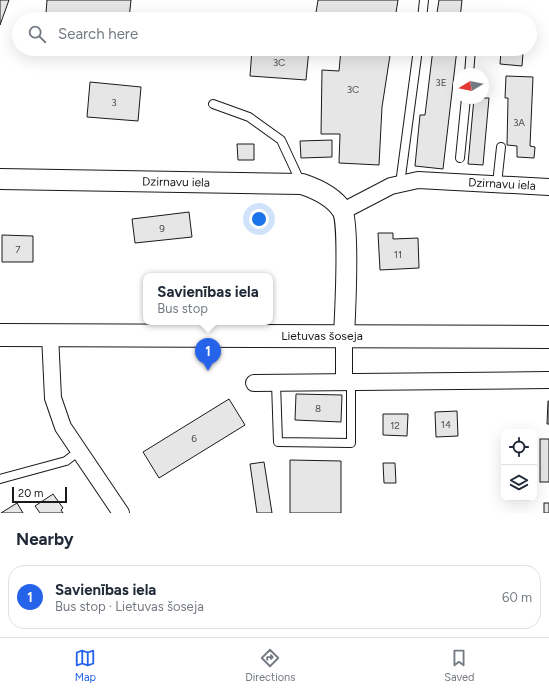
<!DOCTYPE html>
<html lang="en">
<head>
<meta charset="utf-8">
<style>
	:root { --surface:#fff; --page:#f6f6f7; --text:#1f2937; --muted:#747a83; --line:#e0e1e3; --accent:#2563eb }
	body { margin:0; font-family:Figtree,sans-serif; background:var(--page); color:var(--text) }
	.controls { position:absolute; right:12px; bottom:12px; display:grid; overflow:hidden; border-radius:8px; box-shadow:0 4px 16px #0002 }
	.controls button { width:36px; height:36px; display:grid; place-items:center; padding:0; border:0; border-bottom:1px solid var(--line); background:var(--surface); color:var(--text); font:20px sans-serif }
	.compass { position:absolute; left:453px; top:68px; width:36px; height:36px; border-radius:50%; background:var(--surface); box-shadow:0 4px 16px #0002; rotate:260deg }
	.scale { position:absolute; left:12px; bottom:10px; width:55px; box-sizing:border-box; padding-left:4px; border:2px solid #1a1a1a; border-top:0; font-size:11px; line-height:14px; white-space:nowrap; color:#1a1a1a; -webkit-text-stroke:3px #fff; paint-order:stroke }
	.you { position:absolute; left:259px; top:219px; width:14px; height:14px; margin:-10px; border:3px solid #fff; border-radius:50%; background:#1a73e8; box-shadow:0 0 0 6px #1a73e833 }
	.badge { display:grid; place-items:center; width:26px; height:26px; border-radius:50%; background:var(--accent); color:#fff; font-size:13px; font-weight:700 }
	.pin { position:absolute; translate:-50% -33px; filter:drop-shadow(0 1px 2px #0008) }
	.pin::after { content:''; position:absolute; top:21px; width:14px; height:12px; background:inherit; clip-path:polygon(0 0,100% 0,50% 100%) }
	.popup { position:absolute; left:143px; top:273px; width:130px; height:52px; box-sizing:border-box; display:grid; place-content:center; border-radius:8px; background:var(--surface); filter:drop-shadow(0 1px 3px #0005); font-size:13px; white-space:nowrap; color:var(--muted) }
	.popup b { font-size:15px; color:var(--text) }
	.popup::after { content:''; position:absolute; left:50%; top:100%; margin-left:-8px; border:8px solid transparent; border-top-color:var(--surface) }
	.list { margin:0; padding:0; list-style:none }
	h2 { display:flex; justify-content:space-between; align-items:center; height:52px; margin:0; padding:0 16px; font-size:17px }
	h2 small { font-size:13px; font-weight:400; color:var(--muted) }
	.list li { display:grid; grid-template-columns:26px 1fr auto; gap:12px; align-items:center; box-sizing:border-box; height:64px; margin:0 8px 8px; padding:0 8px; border:1px solid var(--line); border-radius:16px }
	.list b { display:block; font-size:15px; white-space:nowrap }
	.list p { margin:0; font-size:13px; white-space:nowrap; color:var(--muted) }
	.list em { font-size:13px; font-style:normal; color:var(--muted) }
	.icon { flex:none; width:22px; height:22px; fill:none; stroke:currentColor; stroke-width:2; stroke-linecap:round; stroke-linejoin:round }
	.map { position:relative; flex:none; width:549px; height:513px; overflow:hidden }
	.search { position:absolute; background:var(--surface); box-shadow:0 4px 16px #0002; left:12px; right:12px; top:12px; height:44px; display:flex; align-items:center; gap:10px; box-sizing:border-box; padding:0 14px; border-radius:22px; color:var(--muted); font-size:15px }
	.sheet { height:124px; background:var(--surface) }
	nav { display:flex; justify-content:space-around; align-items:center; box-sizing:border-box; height:56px; border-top:1px solid var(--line); background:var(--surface); font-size:11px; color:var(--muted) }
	nav a { display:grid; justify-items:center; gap:2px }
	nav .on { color:var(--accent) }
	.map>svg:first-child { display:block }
	.building { fill:#e6e6e6; stroke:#1a1a1a }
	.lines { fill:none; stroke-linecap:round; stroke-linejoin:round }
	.service-casing { stroke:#1a1a1a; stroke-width:10 }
	.minor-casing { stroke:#1a1a1a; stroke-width:18 }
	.tertiary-casing { stroke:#1a1a1a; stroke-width:22 }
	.primary-casing { stroke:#1a1a1a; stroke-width:24 }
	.service { stroke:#fff; stroke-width:8 }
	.minor { stroke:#fff; stroke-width:16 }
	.tertiary { stroke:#fff; stroke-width:20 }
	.primary { stroke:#fff; stroke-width:22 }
	.labels { text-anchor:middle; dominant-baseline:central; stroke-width:3; stroke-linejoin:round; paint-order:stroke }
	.number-label { font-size:10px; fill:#4d4d4d }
	.street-label { font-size:12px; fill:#1a1a1a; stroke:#fff }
</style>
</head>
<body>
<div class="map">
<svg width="549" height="513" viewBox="0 0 549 513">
	<rect width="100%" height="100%" fill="#fff"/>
	<g class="building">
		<polygon points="0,0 9,0 0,25"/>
		<polygon points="47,0 131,0 129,19 109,19 46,13"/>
		<polygon points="318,0 398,0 395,19 315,19"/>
		<polygon points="439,0 462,0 460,19 436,19"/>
		<polygon points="252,49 309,49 306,80 250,76"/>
		<polygon points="341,49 391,49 382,107 379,165 339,163 340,134 321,134 322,70 339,71"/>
		<polygon points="433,49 457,49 443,169 415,166 420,115 425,115"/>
		<polygon points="501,51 523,53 522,66 500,64"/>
		<polygon points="506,76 533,77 530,146 535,147 534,158 517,157 517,146 507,145 508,98 505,98"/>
		<polygon points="90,82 141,87 138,121 87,117"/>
		<polygon points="474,98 489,98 483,165 468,164"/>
		<polygon points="332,140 332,157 301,158 300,141"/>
		<polygon points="237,144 254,144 254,160 238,160"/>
		<polygon points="189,212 192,237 135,243 132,219"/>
		<polygon points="378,233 393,233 393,239 418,238 419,268 380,270"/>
		<polygon points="2,235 33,236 33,262 2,262"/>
		<polygon points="296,394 342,395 341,422 295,420"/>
		<polygon points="229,399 245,425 159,478 143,452"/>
		<polygon points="548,401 549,401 549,424 547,424"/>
		<polygon points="457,411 458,436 436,437 435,412"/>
		<polygon points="383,414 408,414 407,436 383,435"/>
		<rect x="540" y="439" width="9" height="43"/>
		<polygon points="290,460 341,461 341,513 290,513"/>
		<polygon points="264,462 272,513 257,513 250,464"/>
		<polygon points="383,463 395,463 396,483 384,483"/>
		<polygon points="53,494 63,508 61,510 63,513 40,513 35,506"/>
		<polygon points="17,503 23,513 1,513"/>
		<rect x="544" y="503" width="5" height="10"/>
	</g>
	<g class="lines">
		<defs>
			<g id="service">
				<polyline points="422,19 424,0"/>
				<polyline points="469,74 471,49"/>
				<polyline points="213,104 249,117 281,140 301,183"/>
				<polyline points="460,158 466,98"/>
				<polyline points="400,184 418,49"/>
				<polyline points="497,184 501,147"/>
				<polyline points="276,383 278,442 351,443 351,382"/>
				<polyline points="0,479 66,461 79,451"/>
			</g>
			<g id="minor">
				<polyline points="343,211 391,186 418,180 549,187"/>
				<polyline points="50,335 53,398 63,427 121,513"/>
				<polyline points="344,382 344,336"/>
				<polyline points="254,383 549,380"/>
			</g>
			<path id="tertiary" d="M0,179L302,184C317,189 333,196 342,210C350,222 345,316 344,336"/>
			<polyline id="primary" points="0,335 549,337"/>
		</defs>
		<use href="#service" class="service-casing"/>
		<use href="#minor" class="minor-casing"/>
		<use href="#tertiary" class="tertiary-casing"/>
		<use href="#primary" class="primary-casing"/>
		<use href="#service" class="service"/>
		<use href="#minor" class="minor"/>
		<use href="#tertiary" class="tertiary"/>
		<use href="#primary" class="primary"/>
	</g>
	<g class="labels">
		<g class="number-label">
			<text x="279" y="62">3C</text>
			<text x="441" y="82">3E</text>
			<text x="353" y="89">3C</text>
			<text x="114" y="102">3</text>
			<text x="519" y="122">3A</text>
			<text x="162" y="228">9</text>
			<text x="18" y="249">7</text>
			<text x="398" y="254">11</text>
			<text x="318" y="408">8</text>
			<text x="446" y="424">14</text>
			<text x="395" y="425">12</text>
			<text x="194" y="438">6</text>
		</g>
		<g class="street-label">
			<text transform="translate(176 182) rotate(1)">Dzirnavu iela</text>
			<text transform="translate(502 184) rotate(3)">Dzirnavu iela</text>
			<text x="322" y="336">Lietuvas šoseja</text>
		</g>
	</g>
</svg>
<div class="controls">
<button><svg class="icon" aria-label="locate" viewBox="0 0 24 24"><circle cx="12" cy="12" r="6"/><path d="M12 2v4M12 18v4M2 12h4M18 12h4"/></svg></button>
<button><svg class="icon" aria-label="layers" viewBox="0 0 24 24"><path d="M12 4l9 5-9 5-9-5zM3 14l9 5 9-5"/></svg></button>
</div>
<svg class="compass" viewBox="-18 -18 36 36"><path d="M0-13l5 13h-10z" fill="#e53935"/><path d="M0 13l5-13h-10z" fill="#747a83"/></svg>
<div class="scale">20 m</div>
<div class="you"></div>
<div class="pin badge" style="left:208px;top:371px">1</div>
<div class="popup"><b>Savienības iela</b>Bus stop</div>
<div class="search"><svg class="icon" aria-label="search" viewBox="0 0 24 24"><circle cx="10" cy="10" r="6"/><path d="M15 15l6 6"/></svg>Search here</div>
</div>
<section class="sheet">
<h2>Nearby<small></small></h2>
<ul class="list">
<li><span class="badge">1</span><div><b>Savienības iela</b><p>Bus stop · Lietuvas šoseja</p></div><em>60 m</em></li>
</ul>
</section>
<nav>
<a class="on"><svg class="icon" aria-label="map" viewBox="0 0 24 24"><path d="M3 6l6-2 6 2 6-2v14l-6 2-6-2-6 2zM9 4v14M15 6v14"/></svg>Map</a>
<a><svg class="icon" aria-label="directions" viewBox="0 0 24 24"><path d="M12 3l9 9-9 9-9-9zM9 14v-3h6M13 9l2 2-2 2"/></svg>Directions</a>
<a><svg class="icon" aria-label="saved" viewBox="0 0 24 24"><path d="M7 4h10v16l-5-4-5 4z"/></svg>Saved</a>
</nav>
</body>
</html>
